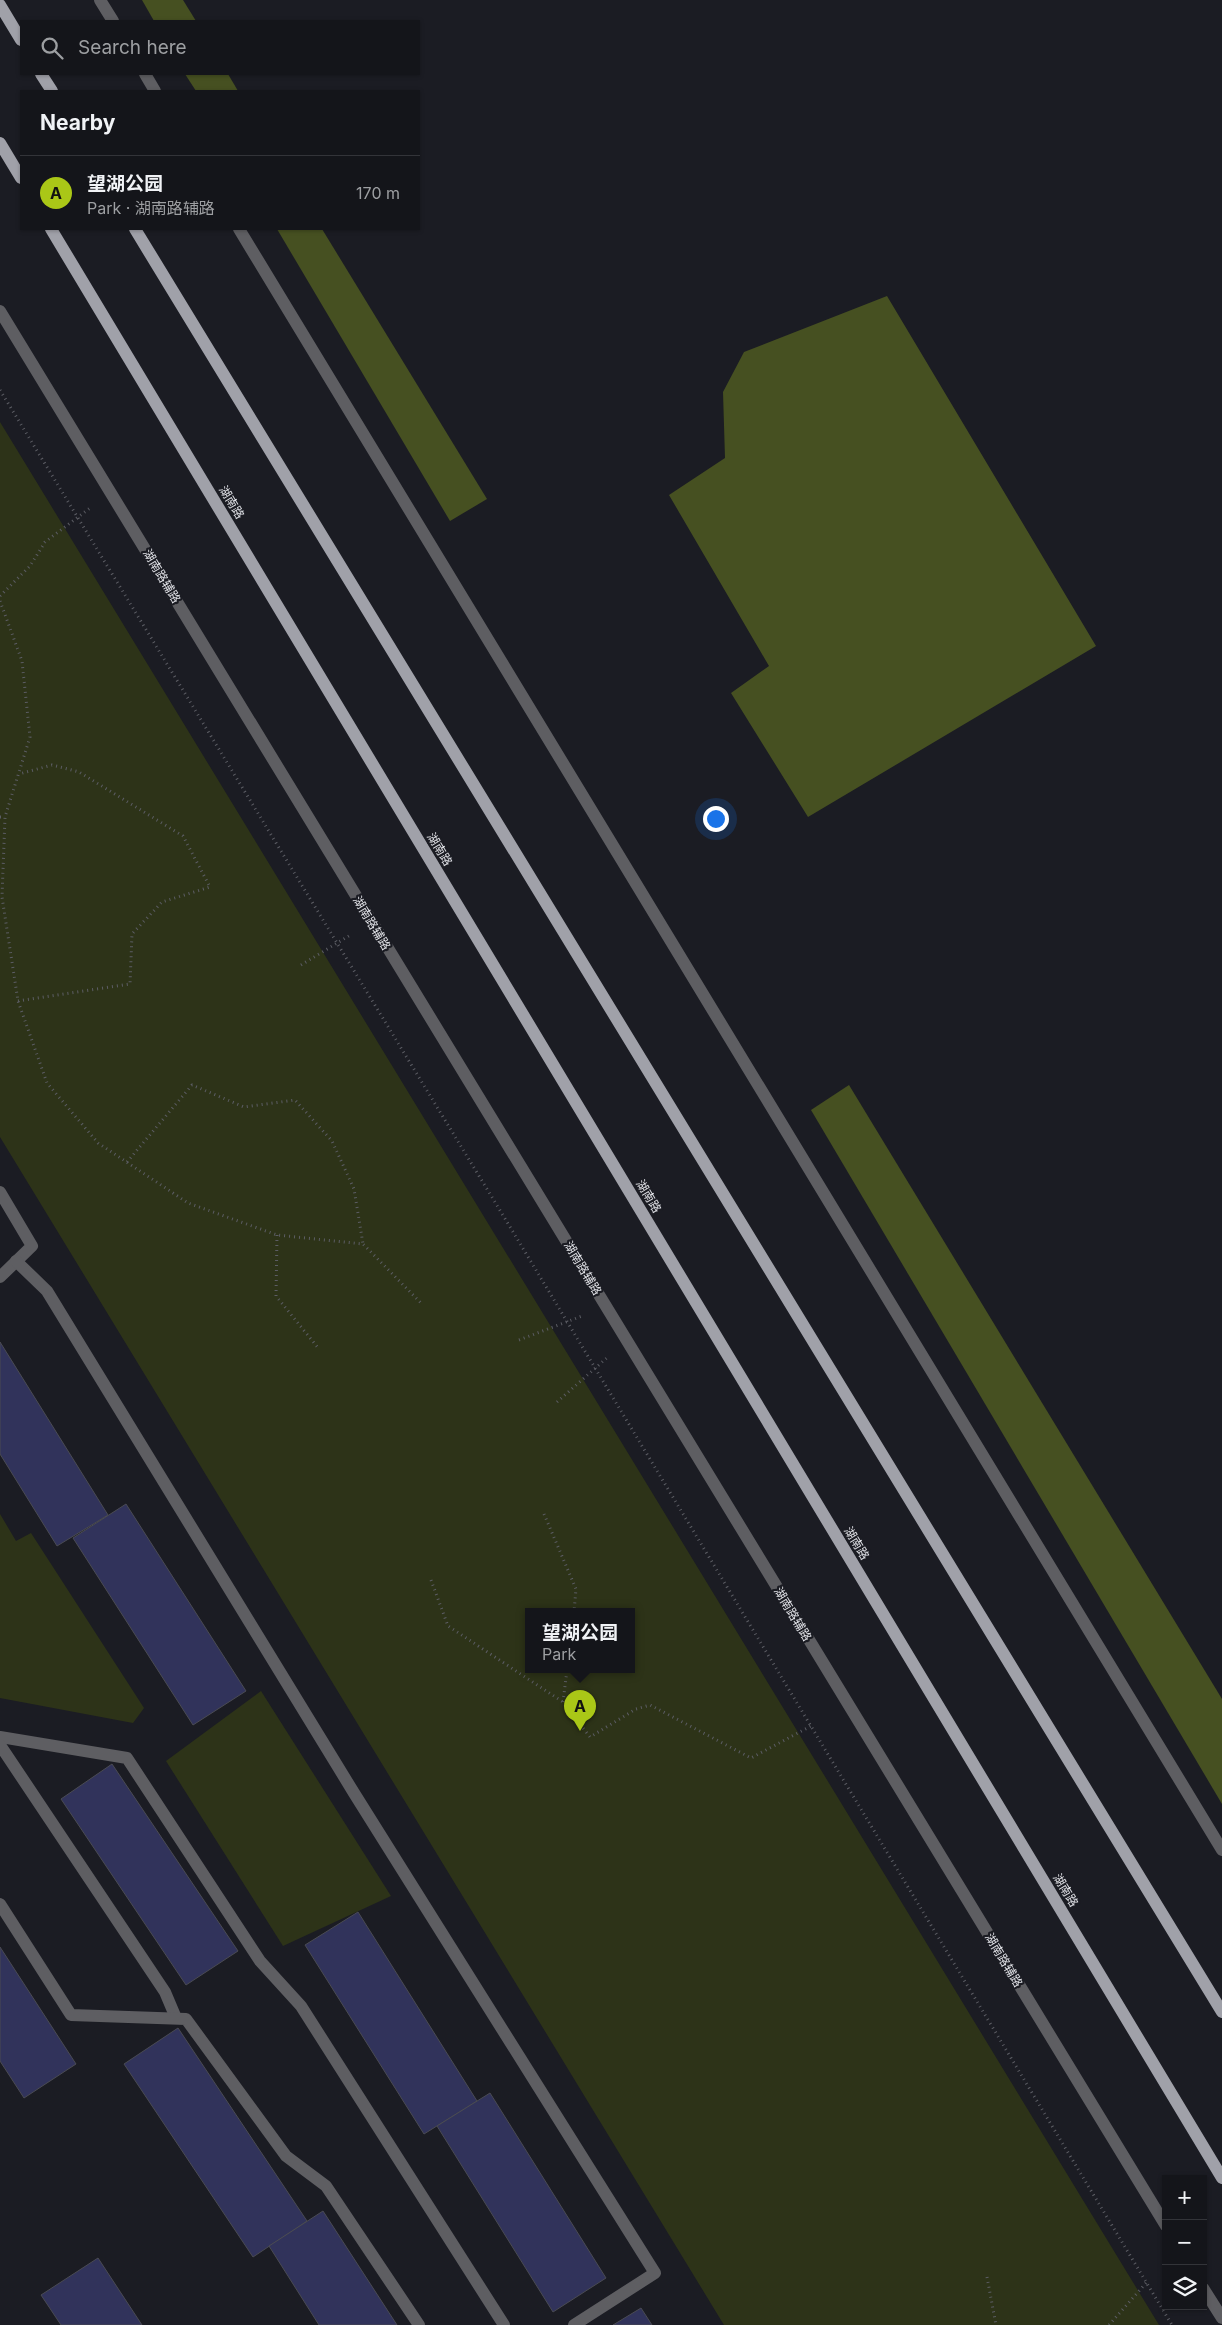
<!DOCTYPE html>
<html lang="en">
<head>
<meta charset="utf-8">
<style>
	:root { --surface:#14151a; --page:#212227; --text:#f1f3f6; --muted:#9d9fa2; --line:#333439; --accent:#aac717 }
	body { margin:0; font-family:Inter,"Noto Sans SC",sans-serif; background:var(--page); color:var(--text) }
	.controls { position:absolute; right:15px; bottom:15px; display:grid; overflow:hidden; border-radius:0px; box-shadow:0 1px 4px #0004 }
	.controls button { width:45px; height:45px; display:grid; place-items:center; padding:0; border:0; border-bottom:1px solid var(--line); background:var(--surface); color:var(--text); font:25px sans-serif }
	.you { position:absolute; left:715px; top:818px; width:18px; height:18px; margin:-12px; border:4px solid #fff; border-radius:50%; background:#1a73e8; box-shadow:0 0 0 8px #1a73e833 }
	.badge { display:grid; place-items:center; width:32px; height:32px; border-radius:50%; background:var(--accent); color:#111; font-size:16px; font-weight:700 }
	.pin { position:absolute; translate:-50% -41px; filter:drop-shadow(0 1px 2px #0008) }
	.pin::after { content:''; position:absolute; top:26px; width:18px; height:15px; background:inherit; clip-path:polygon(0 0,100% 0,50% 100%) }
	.popup { position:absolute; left:525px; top:1608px; width:110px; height:65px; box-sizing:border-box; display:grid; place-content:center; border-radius:0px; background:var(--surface); filter:drop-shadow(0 1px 4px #0005); font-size:16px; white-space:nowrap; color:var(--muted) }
	.popup b { font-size:19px; color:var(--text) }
	.popup::after { content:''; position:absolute; left:50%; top:100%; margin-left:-10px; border:10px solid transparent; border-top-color:var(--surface) }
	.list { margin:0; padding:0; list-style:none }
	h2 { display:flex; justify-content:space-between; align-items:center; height:65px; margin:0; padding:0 20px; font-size:21px }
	h2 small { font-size:16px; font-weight:400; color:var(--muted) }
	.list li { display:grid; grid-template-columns:32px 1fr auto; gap:15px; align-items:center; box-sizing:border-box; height:75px; padding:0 20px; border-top:1px solid var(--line) }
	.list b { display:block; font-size:19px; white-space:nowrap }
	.list p { margin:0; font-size:16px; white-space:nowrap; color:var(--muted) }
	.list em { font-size:16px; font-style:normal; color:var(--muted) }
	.icon { flex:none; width:28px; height:28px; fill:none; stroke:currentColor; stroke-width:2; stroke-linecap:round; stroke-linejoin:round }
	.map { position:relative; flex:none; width:1222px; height:2325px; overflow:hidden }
	.search { position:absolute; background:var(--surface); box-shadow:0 1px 4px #0004; left:20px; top:20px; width:400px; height:55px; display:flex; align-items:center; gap:12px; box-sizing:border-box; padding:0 18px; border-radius:0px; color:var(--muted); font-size:19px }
	.panel { position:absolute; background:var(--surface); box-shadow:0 1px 4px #0004; left:20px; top:90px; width:400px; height:140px; border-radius:0px }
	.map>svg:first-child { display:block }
	.green { fill:#2d3318; fill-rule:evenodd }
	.forest { fill:#465021 }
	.building { fill:#31335b; stroke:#4a4b53 }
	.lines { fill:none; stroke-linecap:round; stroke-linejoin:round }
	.path { stroke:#5c5d64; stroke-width:3; stroke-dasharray:1 4; stroke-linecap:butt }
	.service { stroke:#5e5e62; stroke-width:12 }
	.tertiary { stroke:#5e5e62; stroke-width:12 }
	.primary { stroke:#a0a1a9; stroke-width:12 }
	.labels { text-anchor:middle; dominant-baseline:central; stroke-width:4.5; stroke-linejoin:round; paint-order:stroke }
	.street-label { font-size:12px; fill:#e2e3e8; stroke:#1b1c23 }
</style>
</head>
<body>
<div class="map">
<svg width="1222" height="2325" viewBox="0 0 1222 2325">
	<rect width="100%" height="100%" fill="#1b1c23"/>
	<g class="green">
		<path d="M0,422L1159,2325H724L0,1137ZM529,1612H631V1670H529Z"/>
		<polygon points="0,1514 16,1541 31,1533 144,1708 133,1723 0,1698"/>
		<polygon points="261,1691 391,1896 283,1946 166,1761"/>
	</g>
	<g class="forest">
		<polygon points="142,0 183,0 196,21 154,21"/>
		<polygon points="185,74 228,74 238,91 196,91"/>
		<polygon points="277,229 322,229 487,499 450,521"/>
		<polygon points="887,296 1096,646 808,817 731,693 769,666 669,495 725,458 723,392 744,352"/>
		<polygon points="849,1085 1222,1699 1222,1804 811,1110"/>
	</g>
	<g class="building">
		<polygon points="0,1342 108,1515 57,1546 0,1454"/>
		<polygon points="126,1504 246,1691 193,1725 73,1538"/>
		<polygon points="112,1764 238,1951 186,1985 61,1799"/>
		<polygon points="358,1912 477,2101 424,2134 305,1945"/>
		<polygon points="0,1947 76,2064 24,2098 0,2061"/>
		<polygon points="178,2028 307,2221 253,2257 124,2064"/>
		<polygon points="490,2093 606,2278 553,2312 437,2126"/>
		<polygon points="323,2211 397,2325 319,2325 269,2246"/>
		<polygon points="98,2258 142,2325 61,2325 41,2295"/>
		<polygon points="641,2308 652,2325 613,2325"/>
	</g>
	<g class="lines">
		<g class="path">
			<polyline points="0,390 501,1212 1172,2325"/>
			<polyline points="0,596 30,566 45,542 90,508"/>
			<polyline points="0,601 22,661 30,737 5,817 2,897 18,1001 47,1083 98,1143 188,1203 277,1235 363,1244 421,1303"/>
			<polyline points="0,817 5,817"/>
			<polyline points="301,965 352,934"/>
			<polyline points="18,1001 130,984 132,934 162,902 210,887 183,836 79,772 52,765 19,774"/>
			<polyline points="127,1162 192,1085 244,1107 295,1100 332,1141 354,1189 363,1244"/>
			<polyline points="277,1235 276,1296 319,1349"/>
			<polyline points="519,1340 582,1316"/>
			<polyline points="557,1402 609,1356"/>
			<polyline points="544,1514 576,1589 574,1612"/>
			<polyline points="431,1580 448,1626 563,1702 590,1737 636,1709 650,1705 751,1758 811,1726"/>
			<polyline points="563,1702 567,1670"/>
			<polyline points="987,2277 996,2325"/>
			<polyline points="1109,2325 1147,2282"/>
		</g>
		<g class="service">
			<polyline points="0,1192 32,1246 0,1277"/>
			<polyline points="16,1261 47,1291 354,1793 655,2273 574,2325"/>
			<polyline points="0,1737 127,1758 260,1961 301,2006 504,2325"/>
			<polyline points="0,1745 165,1992 176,2018"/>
			<polyline points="0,1904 71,2015 186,2019 286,2156 326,2186 419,2325"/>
		</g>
		<g class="tertiary">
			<polyline points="100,0 113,21"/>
			<polyline points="145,74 155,91"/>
			<polyline points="239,229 1222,1850"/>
			<polyline points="0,311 1166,2226"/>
			<polyline points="1203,2288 1222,2318"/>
		</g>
		<g class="primary">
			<polyline points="0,5 21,40"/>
			<polyline points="41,74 52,91"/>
			<polyline points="0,143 21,178"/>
			<polyline points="51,229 1222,2178"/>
			<polyline points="135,229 1222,2012"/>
		</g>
	</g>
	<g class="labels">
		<g class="street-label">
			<text transform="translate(232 502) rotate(59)">湖南路</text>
			<text transform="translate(162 576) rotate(59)">湖南路辅路</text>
			<text transform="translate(440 849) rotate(59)">湖南路</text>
			<text transform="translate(372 923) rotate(59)">湖南路辅路</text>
			<text transform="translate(649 1196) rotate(59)">湖南路</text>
			<text transform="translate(583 1268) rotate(59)">湖南路辅路</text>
			<text transform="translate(857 1543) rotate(59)">湖南路</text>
			<text transform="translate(793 1614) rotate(59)">湖南路辅路</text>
			<text transform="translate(1066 1890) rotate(59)">湖南路</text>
			<text transform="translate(1004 1960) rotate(59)">湖南路辅路</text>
		</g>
	</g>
</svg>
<div class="controls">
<button>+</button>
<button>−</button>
<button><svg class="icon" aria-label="layers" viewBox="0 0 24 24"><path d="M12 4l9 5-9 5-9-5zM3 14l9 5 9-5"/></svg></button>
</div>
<div class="you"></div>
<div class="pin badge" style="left:580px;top:1731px">A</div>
<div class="popup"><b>望湖公园</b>Park</div>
<div class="search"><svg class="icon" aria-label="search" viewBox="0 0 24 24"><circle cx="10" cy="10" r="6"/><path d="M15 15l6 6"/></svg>Search here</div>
<section class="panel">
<h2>Nearby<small></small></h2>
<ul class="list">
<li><span class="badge">A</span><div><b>望湖公园</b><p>Park · 湖南路辅路</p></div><em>170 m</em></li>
</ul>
</section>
</div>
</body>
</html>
